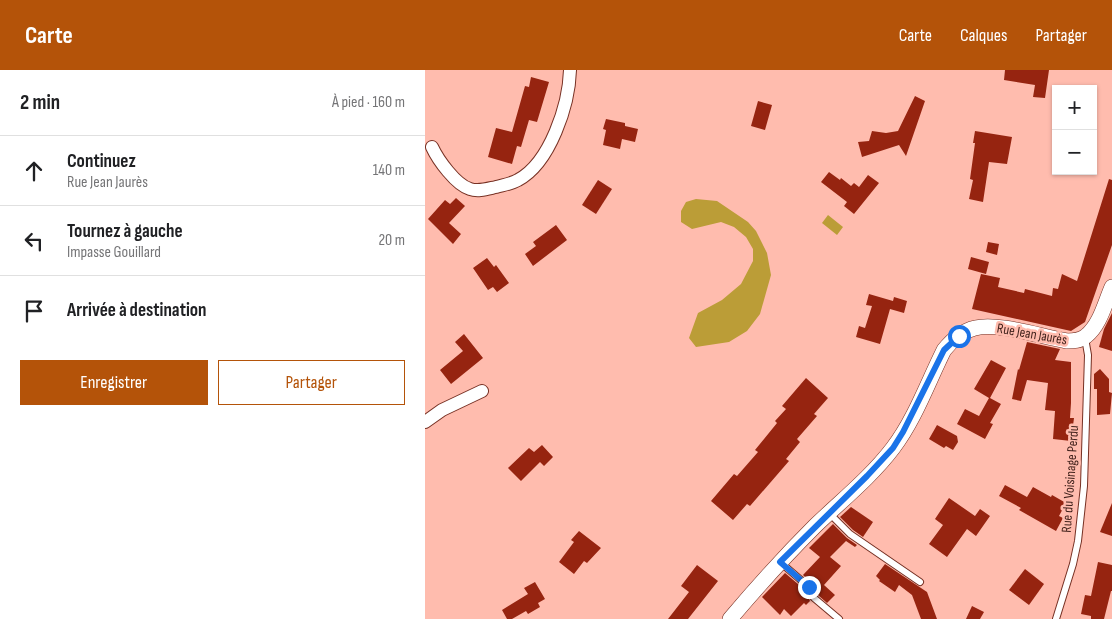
<!DOCTYPE html>
<html lang="fr">
<head>
<meta charset="utf-8">
<style>
	:root { --surface:#fff; --page:#f2f2f2; --text:#202124; --muted:#757577; --line:#e0e0e0; --accent:#b45309 }
	body { margin:0; font-family:"Sofia Sans Condensed",sans-serif; background:var(--page); color:var(--text) }
	.controls { position:absolute; right:15px; top:15px; display:grid; overflow:hidden; border-radius:0px; box-shadow:0 1px 4px #0004 }
	.controls button { width:45px; height:45px; display:grid; place-items:center; padding:0; border:0; border-bottom:1px solid var(--line); background:var(--surface); color:var(--text); font:25px sans-serif }
	.stop { position:absolute; width:15px; height:15px; margin:-11px; border:4px solid #1a73e8; border-radius:50%; background:#fff }
	.stop.end { background:#1a73e8; border-color:#fff; box-shadow:0 1px 5px #0008 }
	.list { margin:0; padding:0; list-style:none }
	h2 { display:flex; justify-content:space-between; align-items:center; height:65px; margin:0; padding:0 20px; font-size:21px }
	h2 small { font-size:16px; font-weight:400; color:var(--muted) }
	.list li { display:grid; grid-template-columns:32px 1fr auto; gap:15px; align-items:center; box-sizing:border-box; height:70px; padding:0 20px; border-top:1px solid var(--line) }
	.list b { display:block; font-size:19px; white-space:nowrap }
	.list p { margin:0; font-size:16px; white-space:nowrap; color:var(--muted) }
	.list em { font-size:16px; font-style:normal; color:var(--muted) }
	.actions { display:flex; gap:10px; padding:15px 20px }
	.actions a { flex:1; padding:11px 0; border:1px solid var(--accent); border-radius:0px; text-align:center; font-size:18px; color:var(--accent) }
	.actions .main { background:var(--accent); color:#fff }
	.icon { flex:none; width:28px; height:28px; fill:none; stroke:currentColor; stroke-width:2; stroke-linecap:round; stroke-linejoin:round }
	.map { position:relative; flex:none; width:687px; height:549px; overflow:hidden }
	header { display:flex; align-items:center; gap:30px; box-sizing:border-box; height:70px; padding:0 25px; background:var(--accent); color:#fff }
	header strong { font-size:24px }
	nav { display:flex; gap:28px; margin-inline-start:auto; font-size:18px }
	main { display:flex }
	aside { flex:1; background:var(--surface) }
	.map>svg:first-child { display:block }
	.water { fill:#bb9d37 }
	.building { fill:#962410 }
	.lines { fill:none; stroke-linecap:round; stroke-linejoin:round }
	.service-casing { stroke:#773124; stroke-width:8 }
	.minor-casing { stroke:#773124; stroke-width:14 }
	.tertiary-casing { stroke:#773124; stroke-width:16 }
	.service { stroke:#fff; stroke-width:6 }
	.minor { stroke:#fff; stroke-width:12 }
	.tertiary { stroke:#fff; stroke-width:15 }
	.route { stroke:#1a73e8; stroke-width:6 }
	.labels { text-anchor:middle; dominant-baseline:central; stroke-width:5; stroke-linejoin:round; paint-order:stroke }
	.street-label { font-size:14px; fill:#3e1f19; stroke:#ffbcae }
</style>
</head>
<body>
<header>
<strong>Carte</strong>
<nav><a>Carte</a><a>Calques</a><a>Partager</a></nav>
</header>
<main>
<aside>
<h2>2 min<small>À pied · 160 m</small></h2>
<ul class="list">
<li><svg class="icon" aria-label="ahead" viewBox="0 0 24 24"><path d="M12 20V5M6 11l6-6 6 6"/></svg><div><b>Continuez</b><p>Rue Jean Jaurès</p></div><em>140 m</em></li>
<li><svg class="icon" aria-label="left" viewBox="0 0 24 24"><path d="M17 20v-9H6M10 6l-5 5 5 5"/></svg><div><b>Tournez à gauche</b><p>Impasse Gouillard</p></div><em>20 m</em></li>
<li><svg class="icon" aria-label="arrive" viewBox="0 0 24 24"><path d="M6 21V4h12l-3 4 3 4H6"/></svg><div><b>Arrivée à destination</b></div></li>
</ul>
<div class="actions"><a class="main">Enregistrer</a><a>Partager</a></div>
</aside>
<div class="map">
<svg width="687" height="549" viewBox="0 0 687 549">
	<rect width="100%" height="100%" fill="#ffbcae"/>
	<g class="water">
		<polygon points="271,129 292,131 323,152 331,161 342,183 346,205 335,244 322,261 304,272 271,277 264,268 273,243 297,230 316,214 328,191 328,179 321,167 309,157 296,152 267,159 256,152 256,141 261,132"/>
		<polygon points="403,145 418,157 412,165 397,153"/>
	</g>
	<g class="building">
		<polygon points="580,0 624,0 620,28 608,27 610,15 579,10"/>
		<polygon points="106,7 124,12 112,52 104,50 96,77 92,76 87,94 63,87 71,58 87,62 100,16 104,17"/>
		<polygon points="490,26 500,31 481,86 474,75 437,87 433,72 444,71 447,61 461,63 473,61"/>
		<polygon points="333,31 347,35 340,60 326,56"/>
		<polygon points="181,49 200,53 200,56 213,59 210,72 197,69 195,79 178,75 181,60 178,59"/>
		<polygon points="550,61 587,67 582,94 564,92 558,132 544,129 548,110 545,109 550,73 548,73"/>
		<polygon points="404,102 415,110 416,108 426,116 429,113 434,117 443,105 454,113 429,144 419,136 422,132 396,112"/>
		<polygon points="684,109 687,110 687,175 660,252 646,261 547,239 556,204 575,208 573,217 599,223 600,219 627,226 628,218 633,219 637,204 652,211"/>
		<polygon points="173,110 187,119 171,144 157,135"/>
		<polygon points="31,128 40,136 24,153 36,164 28,174 3,149 20,130 25,134"/>
		<polygon points="131,155 142,170 108,196 100,184 111,176 108,172"/>
		<polygon points="563,172 574,174 572,185 561,182"/>
		<polygon points="546,187 564,192 561,204 543,199"/>
		<polygon points="62,188 69,197 71,195 84,213 72,222 68,217 63,220 48,198"/>
		<polygon points="444,224 468,231 469,227 482,231 479,243 465,239 455,274 431,267 434,256 440,258 447,236 441,235"/>
		<polygon points="687,243 687,281 674,277 679,259"/>
		<polygon points="39,264 58,288 26,314 15,300 38,281 30,272"/>
		<polygon points="602,272 635,279 630,290 646,292 646,333 645,348 649,348 646,371 628,369 630,341 620,340 623,313 602,310 596,331 587,329 593,299 594,300"/>
		<polygon points="566,290 581,298 565,328 576,334 565,353 568,354 560,369 532,354 540,339 554,346 564,328 549,319"/>
		<polygon points="675,299 684,309 684,322 687,323 685,344 672,345 672,319 669,319 669,304"/>
		<polygon points="381,308 403,328 389,344 392,346 372,369 375,372 361,389 364,391 325,436 322,434 308,450 286,431 309,404 312,406 333,382 330,380 352,353 350,351 361,339 357,336"/>
		<polygon points="512,355 532,366 533,372 528,380 521,376 519,378 504,369"/>
		<polygon points="117,375 128,387 119,396 115,392 96,411 83,398 104,378 109,382"/>
		<polygon points="580,415 602,427 608,417 626,427 627,425 641,433 634,446 638,448 631,461 594,440 596,438 574,426"/>
		<polygon points="524,428 550,446 555,439 565,446 551,466 542,459 522,487 504,474 518,455 510,449"/>
		<polygon points="687,433 687,466 675,462"/>
		<polygon points="426,437 448,452 438,467 428,460 415,447"/>
		<polygon points="408,454 422,468 432,475 430,477 421,471 405,487 416,496 399,515 410,525 402,533 393,525 388,514 378,505 395,487 384,478"/>
		<polygon points="154,461 176,478 162,493 159,491 149,504 134,492 149,472 146,470"/>
		<polygon points="673,492 687,495 687,521 686,521 679,549 666,549 666,546 656,544 660,525 666,526"/>
		<polygon points="460,494 502,522 512,549 496,549 487,525 474,515 470,522 454,511 455,510 451,506"/>
		<polygon points="272,495 293,511 263,549 243,549 264,522 256,516"/>
		<polygon points="600,499 619,514 604,535 584,520"/>
		<polygon points="360,503 380,520 385,531 381,535 379,533 366,546 359,539 355,545 337,527"/>
		<polygon points="110,512 120,529 113,533 115,537 103,544 101,541 87,549 82,549 77,540 103,524 99,518"/>
		<polygon points="547,536 559,542 555,549 541,549"/>
	</g>
	<g class="lines">
		<defs>
			<g id="service">
				<polyline points="404,443 425,464 495,512"/>
				<polyline points="355,492 384,517 389,528 414,549"/>
				<polyline points="631,549 648,494 653,471 659,416 663,285 660,268"/>
			</g>
			<g id="minor">
				<path d="M7,77C13,90 31,115 45,119C53,122 62,119 71,117C78,115 86,114 93,110C125,93 144,35 145,0"/>
				<polyline points="0,352 17,340 57,321"/>
			</g>
			<path id="tertiary" d="M305,549C332,517 360,486 390,456C416,431 446,407 468,378C490,349 503,312 519,280C527,270 537,261 550,258C573,252 617,267 642,271C648,271 655,271 661,266C675,255 680,233 687,217"/>
		</defs>
		<use href="#service" class="service-casing"/>
		<use href="#minor" class="minor-casing"/>
		<use href="#tertiary" class="tertiary-casing"/>
		<use href="#service" class="service"/>
		<use href="#minor" class="minor"/>
		<use href="#tertiary" class="tertiary"/>
	</g>
	<g class="lines">
		<polyline class="route" points="384,517 355,492 442,406 468,378 478,362 519,280 534,266"/>
	</g>
	<g class="labels">
		<g class="street-label">
			<text transform="translate(607 264) rotate(10)">Rue Jean Jaurès</text>
			<text transform="translate(645 409) rotate(-86)">Rue du Voisinage Perdu</text>
		</g>
	</g>
</svg>
<div class="controls">
<button>+</button>
<button>−</button>
</div>
<div class="stop" style="left:534px;top:266px"></div>
<div class="stop end" style="left:384px;top:517px"></div>
</div>
</main>
</body>
</html>
